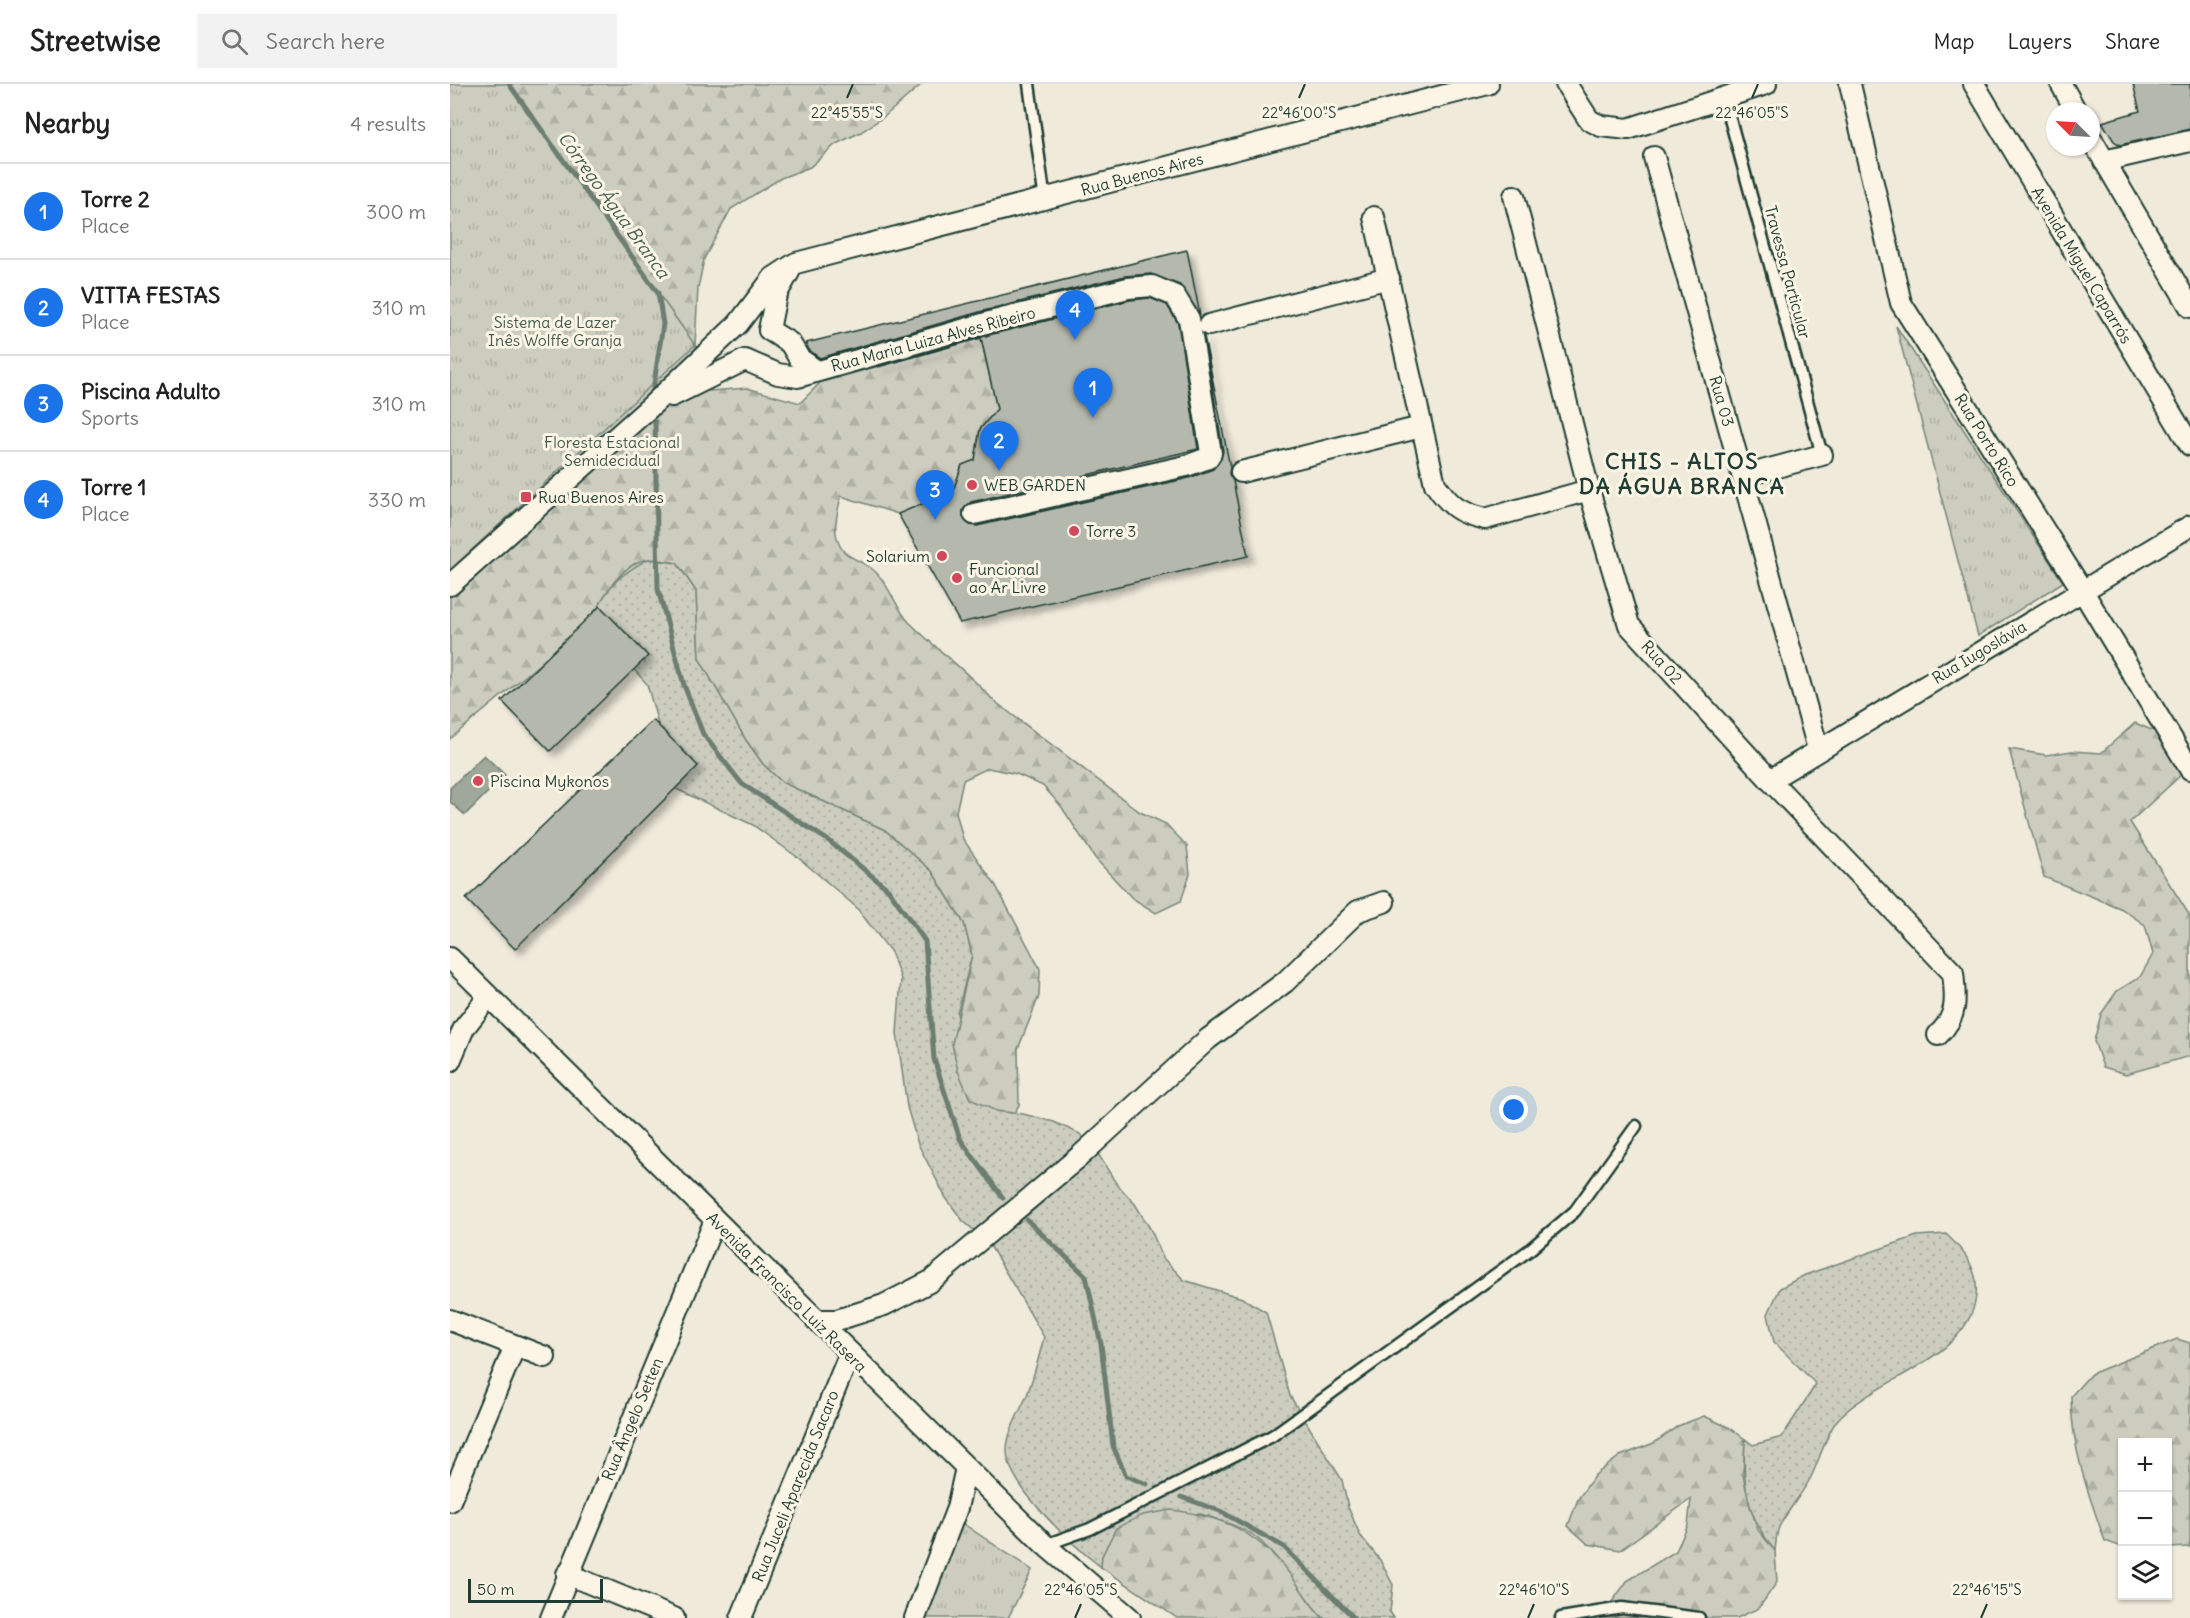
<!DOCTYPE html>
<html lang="en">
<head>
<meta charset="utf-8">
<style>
	:root { --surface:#fff; --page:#f2f2f2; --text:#222; --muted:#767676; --line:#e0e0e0; --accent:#1a73e8 }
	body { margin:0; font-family:Delius,sans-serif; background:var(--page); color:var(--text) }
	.controls { position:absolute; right:18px; bottom:18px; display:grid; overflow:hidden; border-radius:0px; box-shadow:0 2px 4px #0004 }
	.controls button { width:54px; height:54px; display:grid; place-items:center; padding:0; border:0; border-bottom:2px solid var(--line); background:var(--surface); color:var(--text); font:30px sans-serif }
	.compass { position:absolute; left:1596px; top:18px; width:54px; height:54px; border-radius:50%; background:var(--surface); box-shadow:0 2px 4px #0004; rotate:294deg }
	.scale { position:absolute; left:18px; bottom:15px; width:135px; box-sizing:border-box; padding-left:6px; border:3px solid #1f3d34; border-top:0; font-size:16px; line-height:21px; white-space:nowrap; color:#1f3d34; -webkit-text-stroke:4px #fcf5e5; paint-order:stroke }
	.you { position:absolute; left:1064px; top:1026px; width:21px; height:21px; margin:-15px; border:4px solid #fff; border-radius:50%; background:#1a73e8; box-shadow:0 0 0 9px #1a73e833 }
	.badge { display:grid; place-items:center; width:39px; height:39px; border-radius:50%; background:var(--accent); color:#fff; font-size:20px; font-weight:700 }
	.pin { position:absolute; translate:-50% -50px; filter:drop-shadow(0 2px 3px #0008) }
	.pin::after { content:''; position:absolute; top:32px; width:21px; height:18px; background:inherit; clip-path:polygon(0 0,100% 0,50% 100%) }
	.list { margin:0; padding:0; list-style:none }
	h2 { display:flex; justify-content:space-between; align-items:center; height:78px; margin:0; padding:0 24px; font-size:26px }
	h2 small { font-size:20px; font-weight:400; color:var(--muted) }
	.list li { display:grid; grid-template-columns:39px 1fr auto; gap:18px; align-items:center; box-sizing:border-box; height:96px; padding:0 24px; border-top:2px solid var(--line) }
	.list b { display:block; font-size:22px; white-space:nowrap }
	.list p { margin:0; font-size:20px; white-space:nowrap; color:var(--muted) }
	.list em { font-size:20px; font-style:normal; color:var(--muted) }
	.icon { flex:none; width:33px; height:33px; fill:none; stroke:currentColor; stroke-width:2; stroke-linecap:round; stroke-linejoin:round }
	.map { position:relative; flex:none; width:1740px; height:1534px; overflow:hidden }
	header { display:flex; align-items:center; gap:36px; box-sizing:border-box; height:84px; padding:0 30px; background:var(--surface); border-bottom:2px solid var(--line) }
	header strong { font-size:28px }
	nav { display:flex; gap:33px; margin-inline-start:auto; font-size:21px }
	.search { width:420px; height:54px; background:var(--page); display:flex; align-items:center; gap:15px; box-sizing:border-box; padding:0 21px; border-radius:0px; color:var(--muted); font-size:22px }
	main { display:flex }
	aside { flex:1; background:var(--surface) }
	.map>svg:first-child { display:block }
	.grass { fill:url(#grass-dots); stroke:#76857a; stroke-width:1.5 }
	.forest { fill:url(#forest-firs); stroke:#76857a; stroke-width:1.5 }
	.park { fill:url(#park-tufts); stroke:#76857a; stroke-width:1.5 }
	.water { fill:#9fa89a; stroke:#6c7d71; stroke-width:1.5 }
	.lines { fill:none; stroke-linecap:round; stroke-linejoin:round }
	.stream { stroke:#6c7d71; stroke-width:5 }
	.building { fill:#b5b9ad; stroke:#1f3d34; stroke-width:1.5; filter:url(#shadow) }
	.lane-casing { stroke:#1f3d34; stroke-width:15 }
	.street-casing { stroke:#1f3d34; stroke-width:24 }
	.lane { stroke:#fcf5e5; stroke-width:10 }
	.street { stroke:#fcf5e5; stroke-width:20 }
	.ticks { fill:none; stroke:#1f3d34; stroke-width:2 }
	.poi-dot { fill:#d1495b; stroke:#fcf5e5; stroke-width:2 }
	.labels { text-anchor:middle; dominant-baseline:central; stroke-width:6; stroke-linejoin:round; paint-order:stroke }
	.street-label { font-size:16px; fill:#1f3d34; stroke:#fcf5e5 }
	.park-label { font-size:16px; fill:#425a50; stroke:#fcf5e5 }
	.poi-label { font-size:16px; fill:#1f3d34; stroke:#fcf5e5; text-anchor:start }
	.water-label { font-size:18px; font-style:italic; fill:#455d53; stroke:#fcf5e5 }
	.district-label { font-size:22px; font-weight:bold; letter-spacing:1.5px; fill:#1f3d34; stroke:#fcf5e5 }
	.ticks-label { font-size:15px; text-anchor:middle; fill:#1f3d34; stroke:#fcf5e5; stroke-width:6; stroke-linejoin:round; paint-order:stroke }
</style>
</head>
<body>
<header>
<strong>Streetwise</strong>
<div class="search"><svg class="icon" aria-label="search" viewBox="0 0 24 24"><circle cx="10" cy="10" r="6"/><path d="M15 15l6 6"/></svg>Search here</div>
<nav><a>Map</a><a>Layers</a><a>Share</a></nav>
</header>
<main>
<aside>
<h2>Nearby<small>4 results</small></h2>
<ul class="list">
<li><span class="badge">1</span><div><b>Torre 2</b><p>Place</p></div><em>300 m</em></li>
<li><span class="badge">2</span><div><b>VITTA FESTAS</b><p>Place</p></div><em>310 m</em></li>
<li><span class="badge">3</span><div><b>Piscina Adulto</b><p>Sports</p></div><em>310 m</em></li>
<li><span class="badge">4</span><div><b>Torre 1</b><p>Place</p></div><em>330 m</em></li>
</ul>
</aside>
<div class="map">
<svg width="1740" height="1534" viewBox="0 0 1740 1534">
	<defs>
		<pattern id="grass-dots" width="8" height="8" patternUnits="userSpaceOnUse" patternTransform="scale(1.5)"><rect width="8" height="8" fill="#cccdbf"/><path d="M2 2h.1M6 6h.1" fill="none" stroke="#afb1a5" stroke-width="1.8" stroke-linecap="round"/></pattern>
		<pattern id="forest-firs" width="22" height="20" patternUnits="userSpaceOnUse" patternTransform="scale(1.5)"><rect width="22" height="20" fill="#cccdbf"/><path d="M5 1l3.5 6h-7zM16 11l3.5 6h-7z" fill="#afb1a5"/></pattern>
		<pattern id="park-tufts" width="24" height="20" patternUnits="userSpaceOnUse" patternTransform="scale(1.5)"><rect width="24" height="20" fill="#cccdbf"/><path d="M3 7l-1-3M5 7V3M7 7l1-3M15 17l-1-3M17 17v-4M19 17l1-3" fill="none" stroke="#afb1a5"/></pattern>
		<filter id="shadow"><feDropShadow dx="5.5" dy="5.5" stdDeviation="3" flood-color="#0004"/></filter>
	</defs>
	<rect width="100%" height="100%" fill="#efeada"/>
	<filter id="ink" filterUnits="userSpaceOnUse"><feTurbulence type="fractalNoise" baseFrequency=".0167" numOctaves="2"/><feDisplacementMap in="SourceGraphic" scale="12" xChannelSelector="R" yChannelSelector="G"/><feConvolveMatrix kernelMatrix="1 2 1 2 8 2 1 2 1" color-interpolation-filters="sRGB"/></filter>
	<g filter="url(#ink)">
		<g class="grass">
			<path d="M198,475L227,479L246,507L249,574L296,656L313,680L332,698L435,746L482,787L514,839L522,871L507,930L546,1027L573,1030L604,1038L630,1050L650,1073L666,1099L685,1120L701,1146L713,1174L734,1196L792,1214L816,1228L840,1312L892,1396L898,1423L910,1451L930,1476L943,1501L940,1528L944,1534H873C848,1508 833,1474 804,1452C788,1441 766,1435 748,1429L652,1472L651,1483C625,1463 557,1402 557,1367C557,1347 570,1328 577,1311C584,1292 589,1273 594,1253L538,1158L513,1137L496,1114L468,1060L457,1023L447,949L451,895L441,868L406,823L350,775L303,741L226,705L197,600L141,537C157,503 165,493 198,475Z"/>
			<path d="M1496,1150C1515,1168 1529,1185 1526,1212C1519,1274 1430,1293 1390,1333C1377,1346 1369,1378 1360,1395C1351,1411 1339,1425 1330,1441C1326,1448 1326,1459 1325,1467C1296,1431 1292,1401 1295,1355L1303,1361L1332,1353L1366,1300L1324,1258L1318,1230L1330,1204L1355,1191L1467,1152Z"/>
		</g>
		<g class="forest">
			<path d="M36,0H472L435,32L411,48L386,60L360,83L331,94L281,125L254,175L248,204L245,261L260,307L297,304L350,319L371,298L531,254L547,325L530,345L525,376L512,381L503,407L448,430L391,412C389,423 384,438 386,449C390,475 407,473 422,485C438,497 445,523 459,538C486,565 517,587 543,616L690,728L716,740L737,762L740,790L731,817L706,829L682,814L645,774L611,722L593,702L567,690L538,684L513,696L506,728L513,755L546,802L590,885L589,912L568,965L569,1021L564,1029L546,1027L520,1015L508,987L502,960L522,871L514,839L482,787L435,746L332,698L313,680L296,656L249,574L246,507L227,479C219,478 207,474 198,475C171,479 151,515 141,537L0,655V370Z"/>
			<polygon points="1685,639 1711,650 1733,689 1680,738 1740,832 1740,972 1676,990 1653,983 1644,957 1651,930 1667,907 1690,893 1703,870 1695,841 1672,825 1594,793 1559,665 1596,671 1622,667 1651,669"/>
			<path d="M1727,1255L1740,1259V1463L1718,1464V1358H1672V1463L1655,1457C1638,1410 1621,1362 1621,1312L1641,1290Z"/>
			<polygon points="1254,1332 1280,1344 1295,1355 1293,1391 1299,1419 1308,1446 1325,1467 1327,1498 1309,1524 1287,1534 1135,1534 1160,1521 1177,1497 1226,1467 1238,1441 1241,1415 1170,1466 1138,1460 1118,1442 1128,1415 1145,1391 1170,1372 1204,1359 1228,1342"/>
			<path d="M721,1426C773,1432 807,1448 839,1489C851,1504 859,1520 873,1534H727L651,1483L652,1472L666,1444L693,1431Z"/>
		</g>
		<g class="park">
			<polygon points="0,0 59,0 245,261 0,486"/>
			<polygon points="1446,242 1613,498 1528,552"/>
			<polygon points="512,1439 582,1486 558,1534 476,1534"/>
		</g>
		<polygon class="water" points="34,671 55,691 15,731 0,718 0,704"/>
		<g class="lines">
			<g class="stream">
				<polyline points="59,0 208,209 213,240 203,306"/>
				<polyline points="205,338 208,505 234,601 253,650 292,700 379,757 438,805 475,857 484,975 510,1055 553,1114"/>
				<polyline points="577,1136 636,1192 651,1260 663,1362 676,1392 697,1400"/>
				<polyline points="731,1413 770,1427 834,1463 904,1534"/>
			</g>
		</g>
		<g class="building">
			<polygon points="1683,0 1740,0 1740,45 1670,61 1664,57 1652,38 1690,27"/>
			<polygon points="737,166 750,231 730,201 701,190 675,192 533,227 370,274 359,266 356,259"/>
			<polygon points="700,214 717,221 728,239 748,365 521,418 513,426 513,433 520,441 527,442 739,394 763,385 771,375 773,367 754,252 780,383 779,390 783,397 798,472 510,539 448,430 503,407 512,381 525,376 530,345 547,325 531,254 428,283 539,251 680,216"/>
			<polygon points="150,522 198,572 100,667 52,617"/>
			<polygon points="203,636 248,682 65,865 16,815"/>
		</g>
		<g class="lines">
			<defs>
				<g id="lane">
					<polyline points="579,0 595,117"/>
					<polyline points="1274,13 1372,371"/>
					<polyline points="595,1461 640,1445 822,1352 1078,1167 1125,1127 1186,1042"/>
					<polyline points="1111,1534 1172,1524 1249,1534"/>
				</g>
				<g id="street">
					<polyline points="1116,0 1139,36 1151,42 1178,45 1316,0"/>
					<polyline points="1400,0 1451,219 1632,506 1740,685"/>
					<polyline points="1524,0 1740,361"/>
					<polyline points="1611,0 1626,27"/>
					<polyline points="1641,54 1740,223"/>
					<polyline points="1204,73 1368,665"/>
					<polyline points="1654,77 1740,57"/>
					<path d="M1064,112L1139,406L1179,541L1320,696L1503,889C1506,915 1508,932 1488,951"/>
					<path d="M924,133L985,400C1000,422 1009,429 1035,435L1139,406"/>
					<polyline points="339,188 326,211 319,246 340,259 349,274 367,287"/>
					<polyline points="759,241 939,194"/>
					<polyline points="222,312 295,276 328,290 348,293 536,239 678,204 702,202 725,212 739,235 761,369 758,374 736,382 524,430"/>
					<polyline points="791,388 971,343"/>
					<polyline points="1293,392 1372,371"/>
					<polyline points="0,501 199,324 288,240 323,194 346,179 1038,0"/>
					<polyline points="1320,696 1740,442"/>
					<polyline points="0,874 595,1461 680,1534"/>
					<polyline points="0,977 14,944 38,913"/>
					<polyline points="0,1236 95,1273"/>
					<polyline points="366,1236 387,1236 434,1221 481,1197 630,1072 758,955 835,898 908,827 934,818"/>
					<polyline points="0,1417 65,1262"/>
					<polyline points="117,1490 224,1534"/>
					<polyline points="101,1534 265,1136"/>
					<polyline points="291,1534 400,1269"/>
					<polyline points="465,1534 507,1424 516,1384"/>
				</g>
			</defs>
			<use href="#lane" class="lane-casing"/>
			<use href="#street" class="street-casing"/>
			<use href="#lane" class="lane"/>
			<use href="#street" class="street"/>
		</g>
	</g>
	<path class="ticks" d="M397,14L403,0M849,14L855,0M1302,14L1308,0M625,1534L631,1520M1078,1534L1084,1520M1531,1534L1537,1520"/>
	<g class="poi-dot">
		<circle cx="522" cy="401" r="6"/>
		<rect x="70" y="407" width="12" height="12" rx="3"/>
		<circle cx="624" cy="447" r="6"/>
		<circle cx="492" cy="472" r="6"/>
		<circle cx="507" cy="494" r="6"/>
		<circle cx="28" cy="697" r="6"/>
	</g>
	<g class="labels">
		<g class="street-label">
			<text transform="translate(692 90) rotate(-15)">Rua Buenos Aires</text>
			<text transform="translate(1632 181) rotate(59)">Avenida Miguel Caparrós</text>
			<text transform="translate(1338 188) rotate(75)">Travessa Particular</text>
			<text transform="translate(483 255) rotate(-15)">Rua Maria Luiza Alves Ribeiro</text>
			<text transform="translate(1272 317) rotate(74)">Rua 03</text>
			<text transform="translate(1537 356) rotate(58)">Rua Porto Rico</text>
			<text transform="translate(1529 568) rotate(-31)">Rua Iugoslávia</text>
			<text transform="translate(1212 578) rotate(48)">Rua 02</text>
			<text transform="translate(337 1208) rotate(45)">Avenida Francisco Luiz Rasera</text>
			<text transform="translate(182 1335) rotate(-67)">Rua Ângelo Setten</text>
			<text transform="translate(345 1402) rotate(-68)">Rua Juceli Aparecida Sacaro</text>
		</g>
		<g class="park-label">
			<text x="105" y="238">Sistema de Lazer<tspan x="105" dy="18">Inês Wolffe Granja</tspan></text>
			<text x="162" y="358">Floresta Estacional<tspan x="162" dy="18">Semidecidual</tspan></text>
		</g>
		<g class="poi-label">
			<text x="534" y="401">WEB GARDEN</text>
			<text x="88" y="413">Rua Buenos Aires</text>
			<text x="636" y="447">Torre 3</text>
			<text x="480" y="472" text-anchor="end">Solarium</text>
			<text x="519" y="485">Funcional<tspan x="519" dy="18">ao Ar Livre</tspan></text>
			<text x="40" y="697">Piscina Mykonos</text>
		</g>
		<g class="water-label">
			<text transform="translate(164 121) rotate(54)">Córrego Água Branca</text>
		</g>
		<g class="district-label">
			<text x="1232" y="377">CHIS - ALTOS<tspan x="1232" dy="25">DA ÁGUA BRANCA</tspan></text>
		</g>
	</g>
	<g class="ticks-label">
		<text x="397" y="34">22°45'55"S</text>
		<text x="849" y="34">22°46'00"S</text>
		<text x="1302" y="34">22°46'05"S</text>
		<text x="631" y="1511">22°46'05"S</text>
		<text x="1084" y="1511">22°46'10"S</text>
		<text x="1537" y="1511">22°46'15"S</text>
	</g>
</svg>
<div class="controls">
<button>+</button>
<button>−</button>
<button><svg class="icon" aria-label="layers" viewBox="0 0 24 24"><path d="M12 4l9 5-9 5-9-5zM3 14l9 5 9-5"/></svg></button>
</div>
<svg class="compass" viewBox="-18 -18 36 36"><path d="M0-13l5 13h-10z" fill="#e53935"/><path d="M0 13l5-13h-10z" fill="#767676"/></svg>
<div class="scale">50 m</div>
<div class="you"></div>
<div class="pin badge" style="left:643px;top:334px">1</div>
<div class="pin badge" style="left:549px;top:387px">2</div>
<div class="pin badge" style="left:485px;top:436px">3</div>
<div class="pin badge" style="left:625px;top:256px">4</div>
</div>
</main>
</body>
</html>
